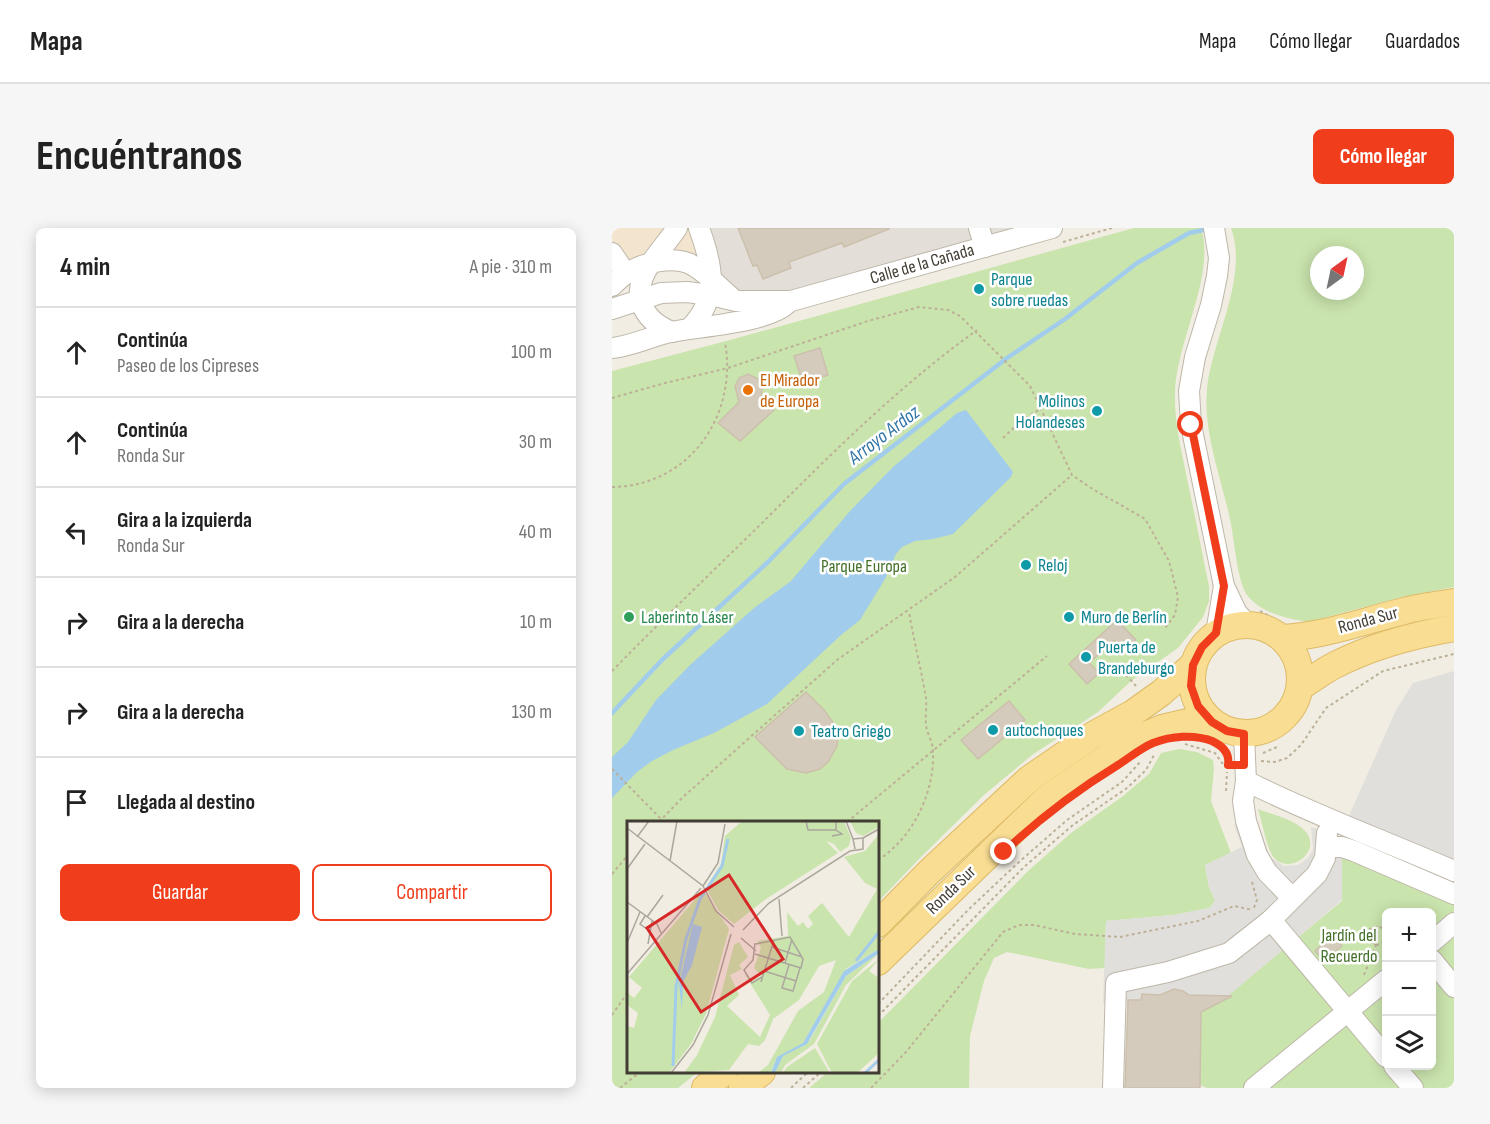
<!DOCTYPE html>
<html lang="es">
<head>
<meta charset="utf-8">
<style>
	:root { --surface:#fff; --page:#f6f6f6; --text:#222; --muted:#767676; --line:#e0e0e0; --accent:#f03d1b }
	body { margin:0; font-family:"Sofia Sans Condensed",sans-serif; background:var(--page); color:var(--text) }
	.controls { position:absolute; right:18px; bottom:18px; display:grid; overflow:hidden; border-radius:9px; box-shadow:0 3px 15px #0003 }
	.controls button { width:54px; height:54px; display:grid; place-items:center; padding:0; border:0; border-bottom:2px solid var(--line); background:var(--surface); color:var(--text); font:30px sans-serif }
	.compass { position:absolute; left:698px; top:18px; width:54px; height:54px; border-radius:50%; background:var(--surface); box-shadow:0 3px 15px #0003; rotate:33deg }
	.stop { position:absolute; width:18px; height:18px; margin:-14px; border:4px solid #f03d1b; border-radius:50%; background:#fff }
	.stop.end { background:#f03d1b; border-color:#fff; box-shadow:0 2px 6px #0008 }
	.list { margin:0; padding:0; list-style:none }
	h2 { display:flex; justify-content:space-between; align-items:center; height:78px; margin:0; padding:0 24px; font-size:26px }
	h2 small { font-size:20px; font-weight:400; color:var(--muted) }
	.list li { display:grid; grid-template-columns:39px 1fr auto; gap:18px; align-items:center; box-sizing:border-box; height:90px; padding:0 24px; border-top:2px solid var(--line) }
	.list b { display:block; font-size:22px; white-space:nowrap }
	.list p { margin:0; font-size:20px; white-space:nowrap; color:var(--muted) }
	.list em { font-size:20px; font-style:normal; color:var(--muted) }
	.actions { display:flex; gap:12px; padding:18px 24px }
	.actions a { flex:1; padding:14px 0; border:2px solid var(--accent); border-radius:9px; text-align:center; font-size:21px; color:var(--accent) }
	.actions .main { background:var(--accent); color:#fff }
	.icon { flex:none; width:33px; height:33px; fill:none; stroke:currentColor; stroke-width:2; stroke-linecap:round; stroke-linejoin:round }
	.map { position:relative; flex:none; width:842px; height:860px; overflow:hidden; border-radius:9px }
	header { display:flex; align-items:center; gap:36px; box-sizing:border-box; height:84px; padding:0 30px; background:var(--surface); border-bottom:2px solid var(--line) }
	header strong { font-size:28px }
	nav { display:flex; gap:33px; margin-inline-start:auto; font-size:21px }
	.intro { display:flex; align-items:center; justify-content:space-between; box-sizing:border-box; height:144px; padding:0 36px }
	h1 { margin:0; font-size:42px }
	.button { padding:15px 27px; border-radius:9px; background:var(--accent); color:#fff; font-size:21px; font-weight:700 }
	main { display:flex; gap:36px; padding:0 36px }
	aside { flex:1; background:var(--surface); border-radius:9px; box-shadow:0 3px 15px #0003 }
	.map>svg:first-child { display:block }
	.commercial { fill:#f3e4ce }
	.industrial { fill:#e3ded8 }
	.green { fill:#cae4ad; fill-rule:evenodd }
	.parking { fill:#e1dfdb }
	.water { fill:#a1ccec }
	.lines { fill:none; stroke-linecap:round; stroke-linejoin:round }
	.stream { stroke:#a1ccec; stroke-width:4.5 }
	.building { fill:#d5cbbc; stroke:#ccc0ad; stroke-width:1.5 }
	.minor-casing { stroke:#beb7a9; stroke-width:22 }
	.major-casing { stroke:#ddba64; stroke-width:28 }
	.path { stroke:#bdb098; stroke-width:2; stroke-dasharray:3 3; stroke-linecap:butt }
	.minor { stroke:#fff; stroke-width:20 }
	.major { stroke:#f9dd93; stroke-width:26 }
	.route { stroke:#f03d1b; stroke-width:8 }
	.culture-dot { fill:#0f9aa8; stroke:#fff; stroke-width:2 }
	.food-dot { fill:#e8710a; stroke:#fff; stroke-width:2 }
	.leisure-dot { fill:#2e9e5b; stroke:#fff; stroke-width:2 }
	.labels { text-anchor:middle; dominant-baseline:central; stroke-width:5; stroke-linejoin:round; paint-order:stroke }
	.street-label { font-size:18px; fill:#423d34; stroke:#fff }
	.culture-label { font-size:18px; fill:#0d838f; stroke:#fff; text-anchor:start }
	.food-label { font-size:18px; fill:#c56008; stroke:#fff; text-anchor:start }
	.park-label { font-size:18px; fill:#44702a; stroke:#fff }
	.leisure-label { font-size:18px; fill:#27864d; stroke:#fff; text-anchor:start }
	.water-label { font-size:20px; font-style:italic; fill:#3375a8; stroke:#fff }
	.inset-river { fill:none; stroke:#a1ccec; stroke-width:3 }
	.inset-road { fill:none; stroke:#aba79d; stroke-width:1.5 }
	.view { fill:#d62828; fill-opacity:0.15; stroke:#d62828; stroke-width:3 }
	.inset-edge { fill:none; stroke:#423d34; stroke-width:3 }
</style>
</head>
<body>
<header>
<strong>Mapa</strong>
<nav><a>Mapa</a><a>Cómo llegar</a><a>Guardados</a></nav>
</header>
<div class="intro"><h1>Encuéntranos</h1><a class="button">Cómo llegar</a></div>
<main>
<aside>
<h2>4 min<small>A pie · 310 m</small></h2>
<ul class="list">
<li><svg class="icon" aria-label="ahead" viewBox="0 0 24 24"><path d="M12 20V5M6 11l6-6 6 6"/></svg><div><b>Continúa</b><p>Paseo de los Cipreses</p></div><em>100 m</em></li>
<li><svg class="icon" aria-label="ahead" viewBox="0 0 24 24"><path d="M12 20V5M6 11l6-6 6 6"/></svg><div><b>Continúa</b><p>Ronda Sur</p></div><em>30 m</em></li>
<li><svg class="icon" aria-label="left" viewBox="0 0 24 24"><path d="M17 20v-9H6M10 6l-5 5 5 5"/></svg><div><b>Gira a la izquierda</b><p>Ronda Sur</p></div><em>40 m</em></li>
<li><svg class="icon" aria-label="right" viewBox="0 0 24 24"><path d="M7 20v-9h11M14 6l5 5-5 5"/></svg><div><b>Gira a la derecha</b></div><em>10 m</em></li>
<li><svg class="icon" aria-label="right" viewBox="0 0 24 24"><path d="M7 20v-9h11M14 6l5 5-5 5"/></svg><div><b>Gira a la derecha</b></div><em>130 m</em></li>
<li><svg class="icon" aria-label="arrive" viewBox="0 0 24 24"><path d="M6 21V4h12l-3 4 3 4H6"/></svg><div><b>Llegada al destino</b></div></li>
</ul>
<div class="actions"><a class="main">Guardar</a><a>Compartir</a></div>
</aside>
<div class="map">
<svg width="842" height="860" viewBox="0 0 842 860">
	<rect width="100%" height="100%" fill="#f1ede3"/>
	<polygon class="commercial" points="0,0 87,0 99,51 76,35 0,49"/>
	<polygon class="industrial" points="87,0 440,0 179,73 110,62"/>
	<g class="green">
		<path d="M522,0H589C604,47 564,114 563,165C562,197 571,228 577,260C584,292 590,325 597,358V373L591,389L566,420L519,453L486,484L420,527L372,567L307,631L266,674V594H16V844H86L66,860H0V143L118,112Z"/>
		<path d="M619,0H842V359L790,369L696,394C675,391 649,385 635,367C625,353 622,309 618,291C609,249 591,204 595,161C600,111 637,49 619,0ZM707,27H743V63H707Z"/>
		<polygon points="567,521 585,524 601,532 602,541 599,573 619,625 593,637 597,659 603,672 598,680 561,687 494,693 493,740 477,741 395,724 382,730 372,753 358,808 357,860 197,860 216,844 266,844 266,795 416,643 459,605 511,568 537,546 549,525"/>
		<path d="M646,581C661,587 682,591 693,603C712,624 675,650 660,627C654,616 650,594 646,581Z"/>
		<path d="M737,606L842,654V860H595L588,857L589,784L608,774L605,768L616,767L730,673V610ZM774,684H820V838H774Z"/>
	</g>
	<g class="parking">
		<polygon points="842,443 842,651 736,590 784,482 801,455"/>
		<polygon points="644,590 658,629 672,638 686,637 696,630 701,621 699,599 730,610 730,672 616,768 577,767 571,763 562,761 548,767 530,766 529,772 515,772 514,775 491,775 494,693 561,687 598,680 603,672 597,659 593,637 630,619 622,597"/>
	</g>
	<polygon class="water" points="354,182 401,244 399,249 341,306 321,311 303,313 290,319 284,326 273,351 248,392 229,407 155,476 102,505 61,522 40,533 25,544 0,570 0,529 16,514 44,472 78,437 142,380 179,353 238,283 281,239 345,185"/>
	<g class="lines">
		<polyline class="stream" points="0,485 51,431 156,334 232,256 395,130 453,91 525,35 577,5 596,1"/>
	</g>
	<g class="building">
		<polygon points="126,0 277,0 277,1 232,19 230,15 177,34 179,40 151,51 145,37 141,38"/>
		<polygon points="208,120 216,147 191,155 182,128"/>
		<polygon points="136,146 148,152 150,160 149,170 162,182 128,213 106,195 127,174 123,158 127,150"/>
		<polygon points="505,392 524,412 512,422 502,412 477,435 487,445 475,456 457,436"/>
		<polygon points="194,464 213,483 224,499 226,508 225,518 216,534 208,541 194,545 175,541 143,509"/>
		<polygon points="397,473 413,492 366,531 349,512"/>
		<polygon points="721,707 730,718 712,733 703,723"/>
		<polygon points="562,761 571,763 577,767 620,768 589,784 588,860 513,860 516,772 529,772 530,766 548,767"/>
	</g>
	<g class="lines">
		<defs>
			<g id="minor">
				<polyline points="367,0 373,19"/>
				<polyline points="602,0 607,30 605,48 599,77 583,129 577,163 579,197 612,358 625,385 636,397"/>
				<polyline points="0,25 14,46"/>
				<path d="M0,58C4,54 9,49 14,46C30,35 58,28 76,35C93,42 106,59 120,70"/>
				<polyline points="0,81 49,65 75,64 98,67 124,73 179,73 440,0"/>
				<path d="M77,101C108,70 101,38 87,0"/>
				<path d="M60,104C28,91 18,64 39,35C47,23 57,12 65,0"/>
				<path d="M0,120C21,118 39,108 59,104C88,98 156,95 176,75"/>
				<polyline points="604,405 612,358"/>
				<polyline points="632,506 634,553 631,573 634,593 645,627 655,644 680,670"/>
				<path d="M634,553C702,587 773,613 842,643"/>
				<polyline points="714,619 730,619 742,623 842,666"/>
				<polyline points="659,692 774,829"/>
				<polyline points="820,714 842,695"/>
				<polyline points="820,732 842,759"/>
				<polyline points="782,838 801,860"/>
				<polyline points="501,860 504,755 556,744 617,725 659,692 705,646 713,630 715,605"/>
				<polyline points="642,860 774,752"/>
			</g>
			<g id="major">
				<circle cx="634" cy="451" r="54"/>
				<path d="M670,410C712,408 751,393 792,383C808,378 825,377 842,374"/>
				<path d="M688,459C700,452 711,443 723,437C760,418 801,407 842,400"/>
				<polyline points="266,696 317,644 417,551 481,507 521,485 549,465 581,437"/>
				<polyline points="266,734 434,571 501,525 534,507 550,500 576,494 600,494"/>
				<polyline points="93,860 112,844"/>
				<polyline points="130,860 150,844"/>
			</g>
		</defs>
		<use href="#minor" class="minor-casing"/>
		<use href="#major" class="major-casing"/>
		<g class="path">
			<polyline points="451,14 500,0"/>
			<polyline points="0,170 53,155 116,140 256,93 307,79 336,82 348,88 418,158 460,247 479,260 533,291 557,333 566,369 563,387 553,400"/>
			<polyline points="391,210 410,192 430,180"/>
			<path d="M0,259C78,258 126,187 113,114"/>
			<polyline points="648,383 664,392"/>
			<path d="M0,443C50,392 101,343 152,293C221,224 285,160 365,102"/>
			<polyline points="514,447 524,458"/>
			<polyline points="600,514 615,525"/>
			<polyline points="573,516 603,525 610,535 617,537"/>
			<polyline points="651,525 665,519"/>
			<polyline points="649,533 663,534 675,530 689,517 714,480 771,443 842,426"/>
			<polyline points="0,541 52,594"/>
			<polyline points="614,563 615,544"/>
			<polyline points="47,594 71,569 225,432 343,349 460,247"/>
			<polyline points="235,594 435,428"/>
			<path d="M266,632C301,610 323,564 321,523C321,514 315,506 314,497C313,488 315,478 314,470C309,441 302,413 297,384"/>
			<polyline points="0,646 16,627"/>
			<polyline points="640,654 645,672 641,682"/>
			<polyline points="764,717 757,711 758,701 767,698 774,703"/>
			<polyline points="764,717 769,716 774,711"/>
			<polyline points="752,747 764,717"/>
			<polyline points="266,776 357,681 407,634 455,592 510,554 529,533"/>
			<polyline points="0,787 16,764"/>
			<polyline points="266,788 412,639 461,597 515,560 534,542 542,527"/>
			<polyline points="8,860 28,844"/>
			<polyline points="179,860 196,844"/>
			<polyline points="191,860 209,844"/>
			<polyline points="259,860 294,824 391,704 407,697 422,697 463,706 508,709 586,693 622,678 641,682"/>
		</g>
		<use href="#minor" class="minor"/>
		<use href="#major" class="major"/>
	</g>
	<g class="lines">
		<path class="route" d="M392,624C428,590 465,562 506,537C517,530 529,520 541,515C559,508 582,506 600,513C611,518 618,525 616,537H632V506L615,503L600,494L586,478L579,458L581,437L590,419L604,405L612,358L579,197"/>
	</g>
	<g class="culture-dot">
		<circle cx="367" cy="61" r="6"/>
		<circle cx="485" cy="183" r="6"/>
		<circle cx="414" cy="337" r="6"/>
		<circle cx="457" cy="389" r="6"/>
		<circle cx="474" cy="429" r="6"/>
		<circle cx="381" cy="502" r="6"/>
		<circle cx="187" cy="503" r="6"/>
	</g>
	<circle class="food-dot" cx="136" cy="162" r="6"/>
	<circle class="leisure-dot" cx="17" cy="389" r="6"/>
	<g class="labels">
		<g class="street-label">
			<text transform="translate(310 36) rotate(-16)">Calle de la Cañada</text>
			<text transform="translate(756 392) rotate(-15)">Ronda Sur</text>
			<text transform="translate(339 662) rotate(-44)">Ronda Sur</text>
		</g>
		<g class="culture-label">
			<text x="379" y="51">Parque<tspan x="379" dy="21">sobre ruedas</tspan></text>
			<text x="473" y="173" text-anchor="end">Molinos<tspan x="473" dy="21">Holandeses</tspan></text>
			<text x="426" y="337">Reloj</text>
			<text x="469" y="389">Muro de Berlín</text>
			<text x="486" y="419">Puerta de<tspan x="486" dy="21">Brandeburgo</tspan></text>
			<text x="393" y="502">autochoques</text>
			<text x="199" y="503">Teatro Griego</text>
		</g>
		<g class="food-label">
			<text x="148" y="152">El Mirador<tspan x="148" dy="21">de Europa</tspan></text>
		</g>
		<g class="park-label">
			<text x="252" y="338">Parque Europa</text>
			<text x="737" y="707">Jardín del<tspan x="737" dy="21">Recuerdo</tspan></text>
		</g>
		<g class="leisure-label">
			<text x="29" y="389">Laberinto Láser</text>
		</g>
		<g class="water-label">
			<text transform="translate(272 207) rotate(-37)">Arroyo Ardoz</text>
		</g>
	</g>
	<g transform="translate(15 593)">
		<rect width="252" height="252" fill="#f1ede3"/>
		<path d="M115,0H217L224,17L222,25L213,31L207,23L199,20L211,32L139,78L107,103L91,89L79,67L94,43L98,15ZM223,0H252V6L236,15L229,12ZM252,13V128L219,148L176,222L148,240L144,252H131L141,244L171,190L197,171L209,139L192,145L172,179L146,198L138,219L132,225L121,223L102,249L57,252L70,234L88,196L107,124L112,121L121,136L112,144L115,148L103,154L112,174L100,185L133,216L143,194L117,152L125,160L134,155L127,147L134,127L130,120L161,115L160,91L171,105L176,101L181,108L186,103L181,95L195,82L222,116L250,68L238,62L217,36L238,30ZM76,69L102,108L79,193L64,223L42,252H0V205L7,207L11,192L0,184V171L7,177L15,167L2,156ZM252,132L219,164L187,223L158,244L154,252H148L156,235L183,219L219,155ZM252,138L242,150L252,157V232L230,252H205L190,223L225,160ZM188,227L203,252H156L160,246Z" fill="#cae4ad"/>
		<path d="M66,103L75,106L65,144L56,161L55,189L52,163ZM252,128V132L219,155L180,223L156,235L148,252H144L150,236L176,222L217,150Z" fill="#a1ccec"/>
		<path class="inset-river" d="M229,140L252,111M46,245L49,166L59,118L73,78L95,45L101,18M238,252L252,239"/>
		<path class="inset-road" d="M179,0L181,9H209M219,0L226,18M0,7L76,65L89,90L107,106M205,15L215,13L209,9V0M10,16L22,0M236,17L252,8M43,40L50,0M0,48L18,23M76,65L91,42L98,3M152,78L155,115M0,81L30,103L34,112M18,95L13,103L24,111M20,96L36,74M116,109L142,82L223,30L236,28V17L226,18L228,28M114,117L129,130M0,122L13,91M128,122L126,139L117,149L125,162L135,156M21,123L25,100M145,126L175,136M128,133L174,147L176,138L163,116L129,123M158,142L165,118M162,144L155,167L166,170L173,147M137,150L169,160M0,153L74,67M134,161L147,119M44,252L66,224L81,194L104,113"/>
		<path class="view" d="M102,54L156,138L74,191L20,107Z"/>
		<rect width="252" height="252" class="inset-edge"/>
	</g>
</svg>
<div class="controls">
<button>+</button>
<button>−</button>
<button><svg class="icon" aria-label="layers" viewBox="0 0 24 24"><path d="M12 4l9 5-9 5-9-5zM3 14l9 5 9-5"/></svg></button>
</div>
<svg class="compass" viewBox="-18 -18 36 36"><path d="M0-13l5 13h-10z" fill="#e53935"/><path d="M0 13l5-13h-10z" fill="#767676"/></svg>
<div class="stop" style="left:579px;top:197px"></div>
<div class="stop end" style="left:392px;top:624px"></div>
</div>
</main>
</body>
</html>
